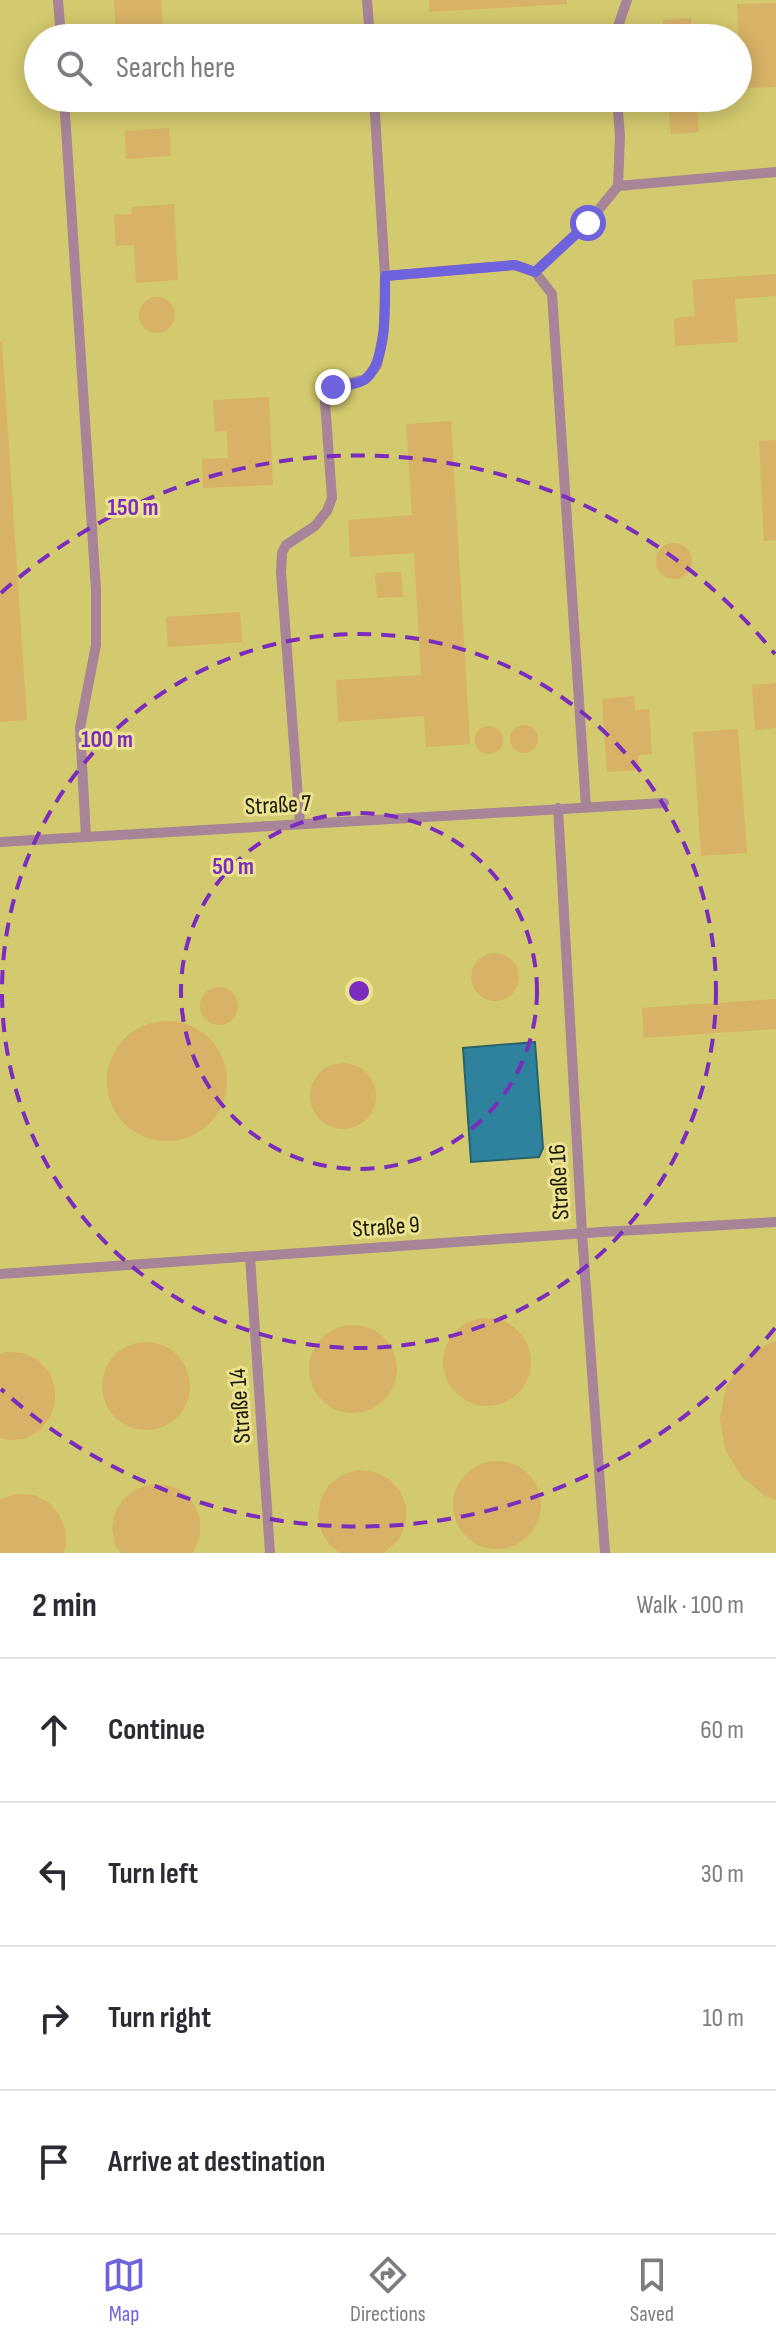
<!DOCTYPE html>
<html lang="en">
<head>
<meta charset="utf-8">
<style>
	:root { --surface:#fff; --page:#f7f7f7; --text:#2b2b33; --muted:#7c7c81; --line:#e1e1e2; --accent:#6e63dd }
	body { margin:0; font-family:"Sofia Sans Condensed",sans-serif; background:var(--page); color:var(--text) }
	.stop { position:absolute; width:24px; height:24px; margin:-18px; border:6px solid #6e63dd; border-radius:50%; background:#fff }
	.stop.end { background:#6e63dd; border-color:#fff; box-shadow:0 2px 8px #0008 }
	.list { margin:0; padding:0; list-style:none }
	h2 { display:flex; justify-content:space-between; align-items:center; height:104px; margin:0; padding:0 32px; font-size:34px }
	h2 small { font-size:26px; font-weight:400; color:var(--muted) }
	.list li { display:grid; grid-template-columns:52px 1fr auto; gap:24px; align-items:center; box-sizing:border-box; height:144px; padding:0 32px; border-top:2px solid var(--line) }
	.list b { display:block; font-size:30px; white-space:nowrap }
	.list em { font-size:26px; font-style:normal; color:var(--muted) }
	.icon { flex:none; width:44px; height:44px; fill:none; stroke:currentColor; stroke-width:2; stroke-linecap:round; stroke-linejoin:round }
	.map { position:relative; flex:none; width:776px; height:1553px; overflow:hidden }
	.search { position:absolute; background:var(--surface); box-shadow:0 4px 20px #0003; left:24px; right:24px; top:24px; height:88px; display:flex; align-items:center; gap:20px; box-sizing:border-box; padding:0 28px; border-radius:44px; color:var(--muted); font-size:30px }
	.sheet { height:680px; background:var(--surface) }
	nav { display:flex; justify-content:space-around; align-items:center; box-sizing:border-box; height:112px; border-top:2px solid var(--line); background:var(--surface); font-size:22px; color:var(--muted) }
	nav a { display:grid; justify-items:center; gap:4px }
	nav .on { color:var(--accent) }
	.map>svg:first-child { display:block }
	.built { fill:#d3c96e; fill-rule:evenodd }
	.water { fill:#2f829d; stroke:#28626e; stroke-width:2 }
	.building { fill:#d8b267 }
	.lines { fill:none; stroke-linecap:round; stroke-linejoin:round }
	.service { stroke:#a78498; stroke-width:10 }
	.route { stroke:#6e63dd; stroke-width:10 }
	.ring { fill:none; stroke:#7b2cbf; stroke-width:4; stroke-dasharray:14 10 }
	.labels { text-anchor:middle; dominant-baseline:central; stroke-width:6; stroke-linejoin:round; paint-order:stroke }
	.street-label { font-size:24px; fill:#191700; stroke:#ebe391 }
	.centre { fill:#7b2cbf; stroke:#ebe391; stroke-width:4 }
	.ring-label { font-size:24px; text-anchor:middle; font-weight:bold; fill:#7b2cbf; stroke:#ebe391; stroke-width:6; stroke-linejoin:round; paint-order:stroke }
</style>
</head>
<body>
<div class="map">
<svg width="776" height="1553" viewBox="0 0 776 1553">
	<rect width="100%" height="100%" fill="#ded684"/>
	<path class="built" d="M0,0H776V1553H0ZM38,38H738V98H38Z"/>
	<polygon class="water" points="535,1042 543,1148 539,1157 471,1162 463,1048"/>
	<g class="building">
		<polygon points="114,0 161,0 163,38 116,38"/>
		<polygon points="429,0 567,0 567,4 429,12"/>
		<polygon points="776,3 776,87 741,88 737,4"/>
		<polygon points="691,18 692,38 664,38 663,20"/>
		<polygon points="668,98 696,98 699,132 671,134"/>
		<polygon points="169,128 171,156 126,159 125,131"/>
		<polygon points="174,204 178,280 136,283 134,245 116,246 114,215 132,214 131,207"/>
		<polygon points="776,274 776,296 735,299 738,342 675,346 674,318 695,316 692,280"/>
		<circle cx="157" cy="315" r="18"/>
		<polygon points="0,342 2,342 27,720 0,722"/>
		<polygon points="269,397 273,485 203,488 202,459 228,458 227,431 215,432 213,400"/>
		<polygon points="451,421 470,744 426,747 424,716 338,722 336,680 421,675 414,553 350,557 348,520 412,515 406,424"/>
		<polygon points="776,440 776,540 764,541 759,441"/>
		<circle cx="674" cy="561" r="18"/>
		<polygon points="401,572 403,597 377,598 375,573"/>
		<polygon points="240,612 242,642 168,647 166,617"/>
		<polygon points="776,683 776,728 755,730 752,685"/>
		<polygon points="634,696 635,710 649,709 652,754 638,755 639,770 607,772 602,699"/>
		<circle cx="524" cy="739" r="14"/>
		<circle cx="489" cy="740" r="14"/>
		<polygon points="738,729 747,853 701,856 693,732"/>
		<circle cx="495" cy="977" r="24"/>
		<circle cx="219" cy="1006" r="19"/>
		<polygon points="776,999 776,1029 644,1038 642,1008"/>
		<circle cx="167" cy="1081" r="60"/>
		<circle cx="343" cy="1096" r="33"/>
		<circle cx="487" cy="1362" r="44"/>
		<circle cx="353" cy="1369" r="44"/>
		<polygon points="776,1341 776,1500 765,1496 741,1476 725,1449 720,1418 726,1387 744,1361 769,1343"/>
		<circle cx="146" cy="1386" r="44"/>
		<polygon points="7,1352 23,1353 38,1360 49,1372 55,1387 55,1404 49,1419 39,1431 24,1439 8,1440 0,1438 0,1354"/>
		<circle cx="497" cy="1505" r="44"/>
		<polygon points="358,1470 374,1472 389,1479 400,1491 406,1506 406,1522 400,1538 384,1553 340,1553 330,1545 321,1531 318,1515 321,1499 329,1485 342,1475"/>
		<polygon points="152,1484 168,1485 183,1492 194,1504 200,1519 200,1536 193,1553 121,1553 115,1545 112,1529 115,1513 123,1499 136,1489"/>
		<polygon points="17,1494 34,1495 48,1502 59,1514 65,1529 66,1546 63,1553 0,1553 0,1499"/>
	</g>
	<g class="lines">
		<g class="service">
			<polyline points="58,0 61,38"/>
			<polyline points="367,0 370,38"/>
			<polyline points="614,38 627,0"/>
			<polyline points="64,98 96,590 96,645 80,728 86,837"/>
			<polyline points="618,186 776,172"/>
			<polyline points="535,272 588,223 618,186 620,137 617,98"/>
			<polyline points="385,276 515,265 535,272 552,294 586,807"/>
			<polyline points="558,808 582,1233 605,1553"/>
			<polyline points="300,824 281,572 282,553 286,545 315,526 327,511 332,498 325,402 327,392 333,387 366,379 377,365 384,330 385,276 374,98"/>
			<polyline points="0,842 664,803"/>
			<polyline points="250,1257 270,1553"/>
			<polyline points="0,1274 601,1232 776,1222"/>
		</g>
	</g>
	<g class="lines">
		<path class="route" d="M333,387C343,386 356,385 364,380C388,364 385,301 385,276L515,265L535,272L588,223"/>
	</g>
	<g class="ring">
		<circle cx="359" cy="991" r="178"/>
		<circle cx="359" cy="991" r="357"/>
		<path d="M775 1328A535 535 0 0 1 1 1389M1 593A535 535 0 0 1 775 654"/>
	</g>
	<g class="labels">
		<g class="street-label">
			<text transform="translate(278 805) rotate(-3)">Straße 7</text>
			<text transform="translate(559 1182) rotate(-93)">Straße 16</text>
			<text transform="translate(386 1227) rotate(-4)">Straße 9</text>
			<text transform="translate(240 1406) rotate(-94)">Straße 14</text>
		</g>
	</g>
	<circle cx="359" cy="991" r="12" class="centre"/>
	<g class="ring-label">
		<text x="133" y="515">150 m</text>
		<text x="107" y="747">100 m</text>
		<text x="233" y="874">50 m</text>
	</g>
</svg>
<div class="stop" style="left:588px;top:223px"></div>
<div class="stop end" style="left:333px;top:387px"></div>
<div class="search"><svg class="icon" aria-label="search" viewBox="0 0 24 24"><circle cx="10" cy="10" r="6"/><path d="M15 15l6 6"/></svg>Search here</div>
</div>
<section class="sheet">
<h2>2 min<small>Walk · 100 m</small></h2>
<ul class="list">
<li><svg class="icon" aria-label="ahead" viewBox="0 0 24 24"><path d="M12 20V5M6 11l6-6 6 6"/></svg><div><b>Continue</b></div><em>60 m</em></li>
<li><svg class="icon" aria-label="left" viewBox="0 0 24 24"><path d="M17 20v-9H6M10 6l-5 5 5 5"/></svg><div><b>Turn left</b></div><em>30 m</em></li>
<li><svg class="icon" aria-label="right" viewBox="0 0 24 24"><path d="M7 20v-9h11M14 6l5 5-5 5"/></svg><div><b>Turn right</b></div><em>10 m</em></li>
<li><svg class="icon" aria-label="arrive" viewBox="0 0 24 24"><path d="M6 21V4h12l-3 4 3 4H6"/></svg><div><b>Arrive at destination</b></div></li>
</ul>
</section>
<nav>
<a class="on"><svg class="icon" aria-label="map" viewBox="0 0 24 24"><path d="M3 6l6-2 6 2 6-2v14l-6 2-6-2-6 2zM9 4v14M15 6v14"/></svg>Map</a>
<a><svg class="icon" aria-label="directions" viewBox="0 0 24 24"><path d="M12 3l9 9-9 9-9-9zM9 14v-3h6M13 9l2 2-2 2"/></svg>Directions</a>
<a><svg class="icon" aria-label="saved" viewBox="0 0 24 24"><path d="M7 4h10v16l-5-4-5 4z"/></svg>Saved</a>
</nav>
</body>
</html>
